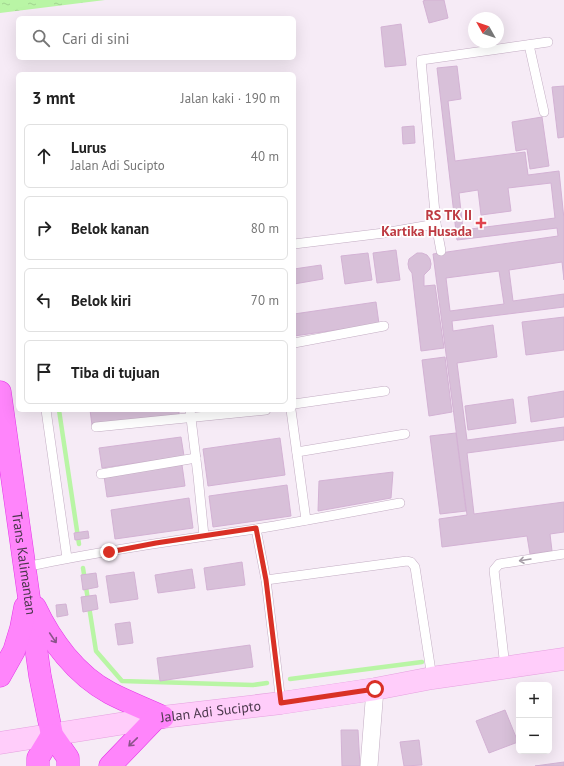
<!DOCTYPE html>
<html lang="id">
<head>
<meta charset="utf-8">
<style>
	:root { --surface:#fff; --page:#f2f2f2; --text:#222; --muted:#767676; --line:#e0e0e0 }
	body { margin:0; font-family:"PT Sans",sans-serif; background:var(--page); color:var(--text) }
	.controls { position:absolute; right:12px; bottom:12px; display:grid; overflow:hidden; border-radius:6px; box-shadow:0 4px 16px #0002 }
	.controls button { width:36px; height:36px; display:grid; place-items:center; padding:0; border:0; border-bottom:1px solid var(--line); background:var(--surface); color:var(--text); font:20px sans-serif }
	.compass { position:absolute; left:468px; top:12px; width:36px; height:36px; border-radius:50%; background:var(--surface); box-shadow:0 4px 16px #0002; rotate:310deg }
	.stop { position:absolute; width:12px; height:12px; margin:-9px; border:3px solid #d93025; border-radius:50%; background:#fff }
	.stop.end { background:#d93025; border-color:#fff; box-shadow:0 1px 4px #0008 }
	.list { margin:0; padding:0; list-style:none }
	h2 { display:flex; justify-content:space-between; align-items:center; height:52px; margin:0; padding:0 16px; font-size:17px }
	h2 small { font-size:13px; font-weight:400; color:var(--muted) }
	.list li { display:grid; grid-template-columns:26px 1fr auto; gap:12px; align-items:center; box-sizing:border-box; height:64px; margin:0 8px 8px; padding:0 8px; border:1px solid var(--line); border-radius:6px }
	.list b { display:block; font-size:15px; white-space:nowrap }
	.list p { margin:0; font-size:13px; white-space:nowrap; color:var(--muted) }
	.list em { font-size:13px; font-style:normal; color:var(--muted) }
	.icon { flex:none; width:22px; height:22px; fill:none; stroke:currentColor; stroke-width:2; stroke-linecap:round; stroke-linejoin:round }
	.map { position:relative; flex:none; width:564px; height:766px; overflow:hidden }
	.search { position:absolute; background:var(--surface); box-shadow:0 4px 16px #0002; left:16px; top:16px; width:280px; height:44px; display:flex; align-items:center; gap:10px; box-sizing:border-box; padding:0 14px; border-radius:6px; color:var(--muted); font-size:15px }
	.panel { position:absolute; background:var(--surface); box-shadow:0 4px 16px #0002; left:16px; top:72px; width:280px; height:340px; border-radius:6px }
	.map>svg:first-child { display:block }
	.water { fill:url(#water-ripples) }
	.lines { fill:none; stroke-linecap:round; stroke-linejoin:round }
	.stream { stroke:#b9f5a5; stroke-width:4.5 }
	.building { fill:#d8c0d9; stroke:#d3b2d4; fill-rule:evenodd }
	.service-casing { stroke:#c3adc3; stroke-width:10 }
	.minor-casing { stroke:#c3adc3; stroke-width:18 }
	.secondary-casing { stroke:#e5a1df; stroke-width:23 }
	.trunk-casing { stroke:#e434e8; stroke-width:23 }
	.service { stroke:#fff; stroke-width:9 }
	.minor { stroke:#fff; stroke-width:17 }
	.secondary { stroke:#ffcdfa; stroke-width:22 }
	.trunk { stroke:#ff85fb; stroke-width:22 }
	.oneway { stroke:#a59ca6 }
	.oneway2 { stroke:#8a5389 }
	.route { stroke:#d93025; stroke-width:5 }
	.health-dot { fill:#e0444e; stroke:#fff; stroke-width:1.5 }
	.labels { text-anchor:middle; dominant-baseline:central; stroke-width:3.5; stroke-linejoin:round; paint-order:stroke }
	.health-label { font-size:14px; font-weight:bold; fill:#be3a42; stroke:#fff; text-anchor:end }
	.street-label { font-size:14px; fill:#4b384c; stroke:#fff }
</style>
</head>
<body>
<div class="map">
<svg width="564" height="766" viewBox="0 0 564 766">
	<defs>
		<pattern id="water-ripples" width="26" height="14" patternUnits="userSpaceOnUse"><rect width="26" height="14" fill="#b9f5a5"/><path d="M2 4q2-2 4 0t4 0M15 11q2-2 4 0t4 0" fill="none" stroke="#a1d390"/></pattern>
	</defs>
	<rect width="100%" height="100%" fill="#f6ebf6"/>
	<polygon class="water" points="0,0 105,0 0,13"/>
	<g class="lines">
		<g class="stream">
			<polyline points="59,410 79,544"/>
			<polyline points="83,568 96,651 122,681 253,685 267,683"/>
			<polyline points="290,679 422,662"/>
		</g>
	</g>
	<g class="building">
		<polygon points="426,0 444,0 448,18 429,23 423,1"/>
		<polygon points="401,24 406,65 385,67 381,27"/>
		<path d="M457,66L461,99L448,101L455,161L525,152L528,175L559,171L564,219V280L562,262L509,270L513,301L564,294V307L452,321L453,331L493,325L497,357L457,363L467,440L564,427V440L467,453L474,514L564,502V532L550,534L552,551L530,554L527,536L442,547L439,519L467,515L433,254L558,236L557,228L457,240L437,68ZM551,183L555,218L463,230L459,193L478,190L481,215L511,211L508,188ZM499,271L504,304L450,311L446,278Z"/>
		<polygon points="564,86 564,137 558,138 552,87"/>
		<polygon points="542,117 549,166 530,169 527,149 516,151 512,122"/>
		<polygon points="414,126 415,143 403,144 402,127"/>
		<polygon points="396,250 400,280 377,283 373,253"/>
		<polygon points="368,253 372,280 345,284 341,256"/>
		<polygon points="417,253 422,253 427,255 430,259 431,264 430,269 424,275 424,286 435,285 444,348 421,351 412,273 409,269 408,264 409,259"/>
		<polygon points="321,265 323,279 294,284 294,269"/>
		<polygon points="376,302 379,324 294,336 294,314"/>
		<polygon points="564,317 564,350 526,355 522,322"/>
		<polygon points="445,357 452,412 429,416 422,360"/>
		<polygon points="564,391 564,417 531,422 528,397"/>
		<polygon points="513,399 516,423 468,430 465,406"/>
		<polygon points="90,410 179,410 179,417 92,425"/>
		<polygon points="456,433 466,511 440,514 430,436"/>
		<polygon points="181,437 184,456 102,468 99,448"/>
		<polygon points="280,438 285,475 208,486 203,449"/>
		<polygon points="182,465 185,486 107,497 104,476"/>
		<polygon points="393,472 391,498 318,511 319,481"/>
		<polygon points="287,485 291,516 213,527 209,496"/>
		<polygon points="189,498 193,528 115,539 111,510"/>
		<polygon points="88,531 89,538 75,540 74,533"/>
		<polygon points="242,562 245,585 207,590 204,568"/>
		<polygon points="192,569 195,588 158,593 155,575"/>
		<polygon points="134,572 138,599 110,603 106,576"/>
		<polygon points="96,573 98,587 83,590 81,575"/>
		<polygon points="96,595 98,609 83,612 81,597"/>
		<polygon points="66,604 68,615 57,617 56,605"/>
		<polygon points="130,622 133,643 118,645 115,624"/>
		<polygon points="250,645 253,667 160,681 157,658"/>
		<polygon points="505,710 518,742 489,753 476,721"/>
		<polygon points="341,730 358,730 360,766 342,766"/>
		<polygon points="419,740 422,765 404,766 400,742"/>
		<polygon points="564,762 564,766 535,766"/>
	</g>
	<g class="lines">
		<defs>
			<g id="service">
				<polyline points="529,45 544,112"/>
				<polyline points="436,224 441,251"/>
				<polyline points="294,244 384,233 436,224 421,60 548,42"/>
				<polyline points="294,343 384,326"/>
				<polyline points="294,404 385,391"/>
				<polyline points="46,410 67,558"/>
				<polyline points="190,410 198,476 204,536"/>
				<polyline points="291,410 306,520"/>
				<polyline points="96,427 266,410"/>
				<polyline points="297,452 405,434"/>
				<polyline points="101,474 196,458"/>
				<polyline points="256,529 266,580 281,703"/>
				<path d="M25,567C101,551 178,540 256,529C304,521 352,512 400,503"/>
				<polyline points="266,580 407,561 411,562 415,567 432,678"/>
				<polyline points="505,667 494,570 499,564 564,554"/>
			</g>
			<polyline id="minor" points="369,766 375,689"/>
			<g id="secondary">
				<path id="s1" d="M0,743L163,717L281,703L375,689L432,678L564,659"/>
			</g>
			<g id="trunk">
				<path id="s2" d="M0,392L40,676L52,735L68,758V766"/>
				<path d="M35,607C51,641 76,675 110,693C127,702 146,709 163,717"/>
				<polyline points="0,676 14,651 21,628 25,607"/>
				<polyline points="38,766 38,758 52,735"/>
				<polyline points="110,766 156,718"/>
			</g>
		</defs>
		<use href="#service" class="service-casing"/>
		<use href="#minor" class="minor-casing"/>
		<use href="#secondary" class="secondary-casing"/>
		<use href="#trunk" class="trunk-casing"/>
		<use href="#service" class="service"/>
		<use href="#minor" class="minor"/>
		<use href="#secondary" class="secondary"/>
		<use href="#trunk" class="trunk"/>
	</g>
	<defs><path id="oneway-shaft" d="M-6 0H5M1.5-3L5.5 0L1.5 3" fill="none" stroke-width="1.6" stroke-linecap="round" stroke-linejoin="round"/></defs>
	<use class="oneway" href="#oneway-shaft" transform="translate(525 560) rotate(171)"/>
	<g class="oneway2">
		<use href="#oneway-shaft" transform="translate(53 638) rotate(56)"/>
		<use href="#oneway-shaft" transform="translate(133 742) rotate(136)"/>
	</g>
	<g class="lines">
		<polyline class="route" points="109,552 156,543 256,528 266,580 281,703 375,689"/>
	</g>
	<path class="health-dot" d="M479 217h4v4h4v4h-4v4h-4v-4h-4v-4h4z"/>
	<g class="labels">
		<g class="health-label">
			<text x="472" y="215">RS TK II<tspan x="472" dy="16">Kartika Husada</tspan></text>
		</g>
		<g class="street-label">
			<text stroke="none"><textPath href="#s2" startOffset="173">Trans Kalimantan</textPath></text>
			<text stroke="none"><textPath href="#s1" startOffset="213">Jalan Adi Sucipto</textPath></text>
		</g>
	</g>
</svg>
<div class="controls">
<button>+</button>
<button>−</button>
</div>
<svg class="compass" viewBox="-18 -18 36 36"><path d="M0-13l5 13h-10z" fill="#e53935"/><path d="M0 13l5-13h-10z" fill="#767676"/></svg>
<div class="stop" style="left:375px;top:689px"></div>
<div class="stop end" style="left:109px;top:552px"></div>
<div class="search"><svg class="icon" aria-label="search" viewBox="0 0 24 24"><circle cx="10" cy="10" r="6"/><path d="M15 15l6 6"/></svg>Cari di sini</div>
<section class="panel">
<h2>3 mnt<small>Jalan kaki · 190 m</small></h2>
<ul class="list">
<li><svg class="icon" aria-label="ahead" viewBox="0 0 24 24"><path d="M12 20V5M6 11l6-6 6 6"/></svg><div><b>Lurus</b><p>Jalan Adi Sucipto</p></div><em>40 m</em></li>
<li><svg class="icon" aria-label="right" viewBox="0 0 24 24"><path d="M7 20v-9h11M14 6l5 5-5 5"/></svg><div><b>Belok kanan</b></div><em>80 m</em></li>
<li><svg class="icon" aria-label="left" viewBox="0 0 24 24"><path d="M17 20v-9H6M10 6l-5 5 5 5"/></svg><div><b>Belok kiri</b></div><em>70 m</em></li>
<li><svg class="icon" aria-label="arrive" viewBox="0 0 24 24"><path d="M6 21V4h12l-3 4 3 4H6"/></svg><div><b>Tiba di tujuan</b></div></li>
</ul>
</section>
</div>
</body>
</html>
